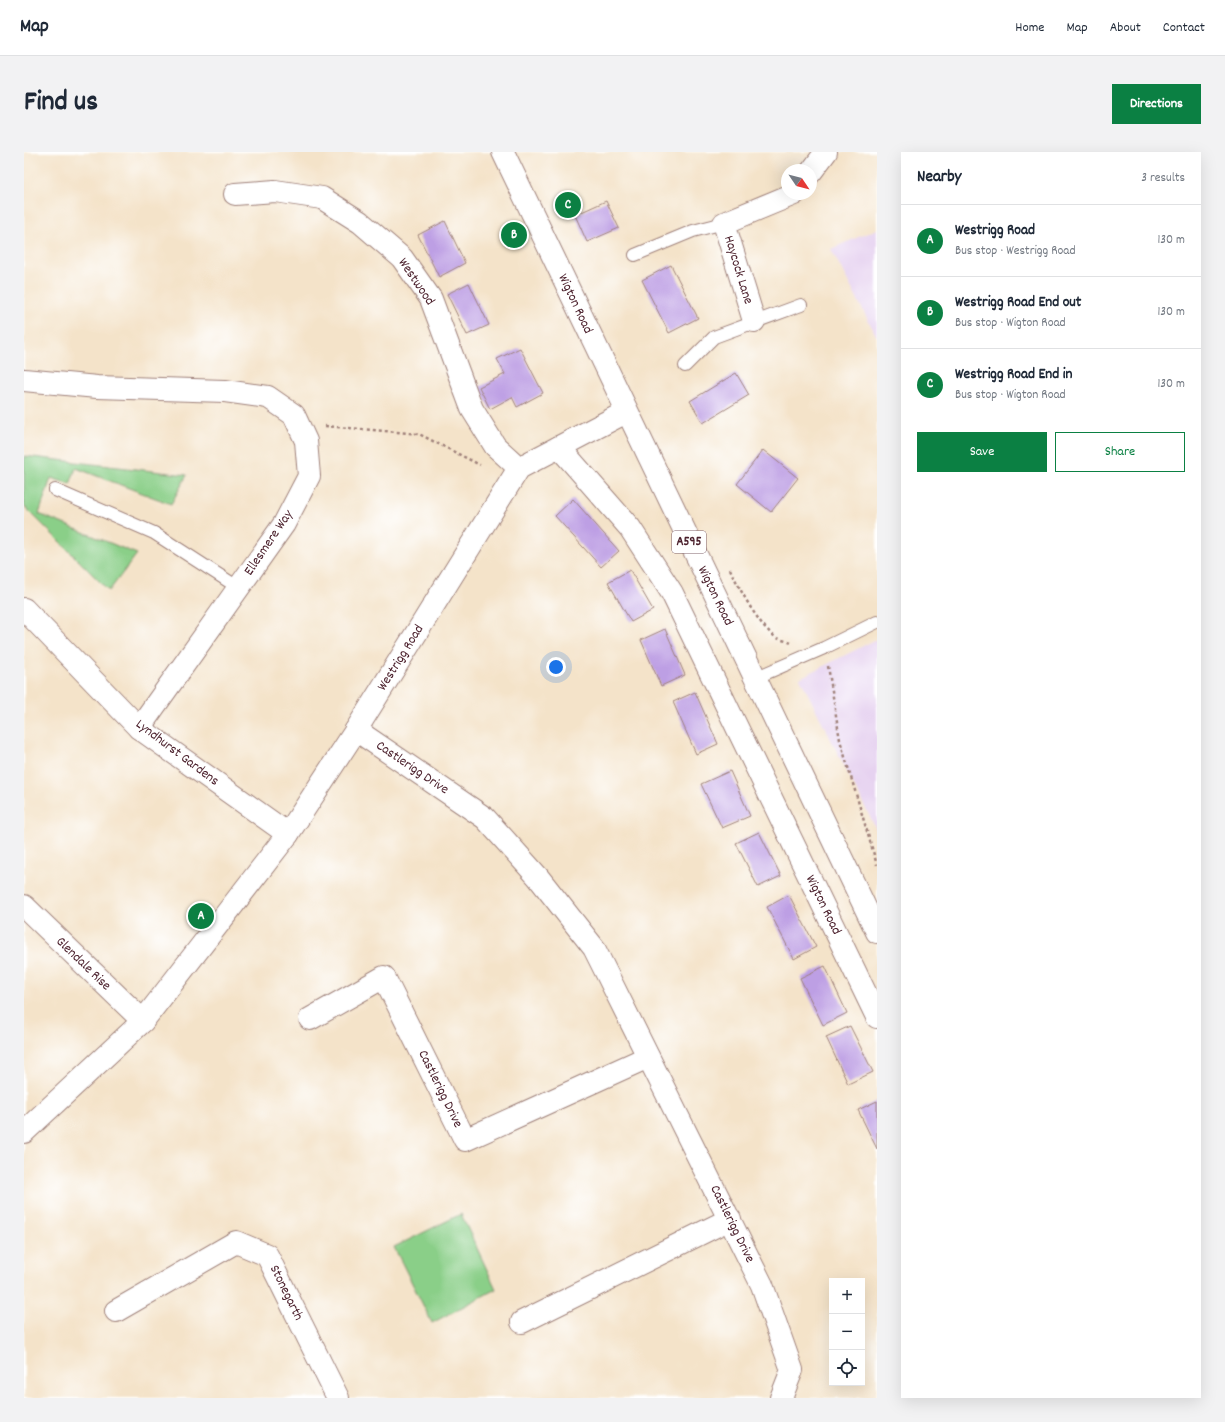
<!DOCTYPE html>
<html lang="en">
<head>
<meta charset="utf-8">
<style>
	:root { --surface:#fff; --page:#f2f2f3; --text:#1f2937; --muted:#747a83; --line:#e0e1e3; --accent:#0b8043 }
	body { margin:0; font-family:Dekko,sans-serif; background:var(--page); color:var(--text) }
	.controls { position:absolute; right:12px; bottom:12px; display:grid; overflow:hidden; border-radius:0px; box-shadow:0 4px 16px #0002 }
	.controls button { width:36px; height:36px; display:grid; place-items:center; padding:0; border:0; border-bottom:1px solid var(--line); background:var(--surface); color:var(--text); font:20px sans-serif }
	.compass { position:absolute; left:757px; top:12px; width:36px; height:36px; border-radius:50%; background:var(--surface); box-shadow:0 4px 16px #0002; rotate:125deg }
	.you { position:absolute; left:532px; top:515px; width:14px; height:14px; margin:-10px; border:3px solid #fff; border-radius:50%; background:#1a73e8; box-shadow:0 0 0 6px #1a73e833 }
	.badge { display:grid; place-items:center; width:26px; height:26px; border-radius:50%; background:var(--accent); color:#fff; font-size:13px; font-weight:700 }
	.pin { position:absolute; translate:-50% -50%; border:2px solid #fff; box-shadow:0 1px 4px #0006 }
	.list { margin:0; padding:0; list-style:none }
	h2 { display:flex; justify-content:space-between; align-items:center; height:52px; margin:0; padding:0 16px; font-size:17px }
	h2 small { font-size:13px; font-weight:400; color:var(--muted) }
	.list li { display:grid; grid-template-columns:26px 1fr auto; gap:12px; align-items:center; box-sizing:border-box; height:72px; padding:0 16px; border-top:1px solid var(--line) }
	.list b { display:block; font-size:15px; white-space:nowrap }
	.list p { margin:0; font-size:13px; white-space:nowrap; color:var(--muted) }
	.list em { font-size:13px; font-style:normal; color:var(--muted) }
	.actions { display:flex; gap:8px; padding:12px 16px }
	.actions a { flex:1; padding:9px 0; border:1px solid var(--accent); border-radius:0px; text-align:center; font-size:14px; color:var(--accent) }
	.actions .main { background:var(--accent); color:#fff }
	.icon { flex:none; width:22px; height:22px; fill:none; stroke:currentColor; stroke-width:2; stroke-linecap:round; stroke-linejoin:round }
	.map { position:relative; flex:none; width:853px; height:1246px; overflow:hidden; border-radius:0px }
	header { display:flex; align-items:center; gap:24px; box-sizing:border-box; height:56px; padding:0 20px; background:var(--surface); border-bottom:1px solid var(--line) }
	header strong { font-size:19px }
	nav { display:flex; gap:22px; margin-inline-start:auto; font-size:14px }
	.intro { display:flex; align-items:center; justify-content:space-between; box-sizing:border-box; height:96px; padding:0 24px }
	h1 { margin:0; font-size:28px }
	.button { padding:10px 18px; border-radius:0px; background:var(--accent); color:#fff; font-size:14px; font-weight:700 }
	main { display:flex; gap:24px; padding:0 24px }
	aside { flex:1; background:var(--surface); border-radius:0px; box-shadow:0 4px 16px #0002 }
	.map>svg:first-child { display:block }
	.built { fill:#e6d2f0 }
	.green { fill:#8acf88; stroke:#6a775a }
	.building { fill:#bd9fe4 }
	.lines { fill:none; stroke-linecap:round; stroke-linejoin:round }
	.lane-casing { stroke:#9f817a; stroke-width:14 }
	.street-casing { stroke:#9f817a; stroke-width:24 }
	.primary-casing { stroke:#9f817a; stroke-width:24 }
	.path { stroke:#9f817a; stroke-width:2.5; stroke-dasharray:3 3; stroke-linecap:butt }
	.lane { stroke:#fff; stroke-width:12 }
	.street { stroke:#fff; stroke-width:22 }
	.primary { stroke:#fff; stroke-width:22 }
	.labels { text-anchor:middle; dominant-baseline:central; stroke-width:3; stroke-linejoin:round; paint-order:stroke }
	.shield { fill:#fff; stroke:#80626b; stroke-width:1 }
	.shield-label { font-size:13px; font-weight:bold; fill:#4a1f2b }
	.street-label { font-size:14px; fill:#4a1f2b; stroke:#fff }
</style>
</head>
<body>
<header>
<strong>Map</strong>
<nav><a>Home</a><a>Map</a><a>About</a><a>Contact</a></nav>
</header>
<div class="intro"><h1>Find us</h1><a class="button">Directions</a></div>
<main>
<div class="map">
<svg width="853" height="1246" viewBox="0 0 853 1246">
	<rect width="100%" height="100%" fill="#fff"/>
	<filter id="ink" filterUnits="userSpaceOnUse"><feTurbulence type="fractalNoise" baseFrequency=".025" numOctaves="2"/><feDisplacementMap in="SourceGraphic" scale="8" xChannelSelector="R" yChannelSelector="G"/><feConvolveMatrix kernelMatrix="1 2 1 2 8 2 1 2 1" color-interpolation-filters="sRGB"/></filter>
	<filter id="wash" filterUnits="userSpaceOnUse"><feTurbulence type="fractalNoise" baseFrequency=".012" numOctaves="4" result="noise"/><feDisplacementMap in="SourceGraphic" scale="16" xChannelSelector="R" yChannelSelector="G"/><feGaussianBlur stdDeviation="0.9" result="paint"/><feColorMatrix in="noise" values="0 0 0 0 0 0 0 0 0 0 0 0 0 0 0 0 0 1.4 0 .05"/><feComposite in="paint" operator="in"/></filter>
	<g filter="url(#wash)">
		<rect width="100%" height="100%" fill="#f4e3c9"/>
		<g class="built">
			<polygon points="853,77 853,185 807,97"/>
			<polygon points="853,487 853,679 776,526"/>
		</g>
		<g class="green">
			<polygon points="0,304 163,323 147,352 52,316 46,332 27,326 15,362 113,402 85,439 0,354"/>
			<polygon points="437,1062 472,1137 408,1171 370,1095"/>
		</g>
		<g id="blocks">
			<g class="building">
				<polygon points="582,49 595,76 563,90 551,63"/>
				<polygon points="421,69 441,111 415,125 394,83"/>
				<polygon points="647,113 674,166 645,181 618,128"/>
				<polygon points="445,131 465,173 443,183 423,142"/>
				<polygon points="496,196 519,241 493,255 488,245 466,257 455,235 481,222 473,207"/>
				<polygon points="712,221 725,243 679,271 666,249"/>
				<polygon points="739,298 774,326 747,360 713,332"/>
				<polygon points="549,347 595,399 577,415 531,364"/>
				<polygon points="606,418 629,458 607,470 584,430"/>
				<polygon points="641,477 661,523 637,534 617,488"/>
				<polygon points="671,540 694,592 672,602 649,550"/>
				<polygon points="706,619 726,664 698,676 677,632"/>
				<polygon points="735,680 757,724 734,735 712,691"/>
				<polygon points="765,743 792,795 770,807 743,755"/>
				<polygon points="801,814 823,861 799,873 776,826"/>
				<polygon points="826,874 849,920 824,932 802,885"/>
				<polygon points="853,949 853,997 834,958"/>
			</g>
		</g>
	</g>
	<g filter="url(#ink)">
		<use href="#blocks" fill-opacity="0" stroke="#9f817a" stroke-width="1"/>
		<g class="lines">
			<defs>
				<g id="lane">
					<polyline points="611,103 669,79 700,71"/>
					<polyline points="661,214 690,185 777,153"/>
					<polyline points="31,338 130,381 215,436"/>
					<polyline points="731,526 800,496 853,470"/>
				</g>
				<g id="street">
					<polyline points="787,20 802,0"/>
					<polyline points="211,42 251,39 298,46 336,70 378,106 407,147 448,257 471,294 495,316"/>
					<polyline points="730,169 700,71 770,42"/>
					<polyline points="0,228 73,235 201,239 244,245 270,263 282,289 285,324 260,372 115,576"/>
					<polyline points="535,295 606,376 648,441 853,865"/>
					<polyline points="0,457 115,576 264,682"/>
					<polyline points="332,578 461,666 514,725 570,796 738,1133 768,1218 757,1246"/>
					<polyline points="0,754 119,869"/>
					<polyline points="286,867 360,825 441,988 624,905"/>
					<polyline points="0,980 119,869 264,682 332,578 495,316 602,260"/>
					<polyline points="92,1159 212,1090 243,1103 314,1246"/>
					<polyline points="498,1170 706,1067"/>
				</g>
				<polyline id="primary" points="479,0 853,780"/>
			</defs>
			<use href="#lane" class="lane-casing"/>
			<use href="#street" class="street-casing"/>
			<use href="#primary" class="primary-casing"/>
			<g class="path">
				<polyline points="301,274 395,282 456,313"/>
				<path d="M706,417C716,437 734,474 753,486C757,488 763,489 767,491"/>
				<polyline points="804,514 816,588 853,713"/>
			</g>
			<use href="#lane" class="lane"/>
			<use href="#street" class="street"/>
			<use href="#primary" class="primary"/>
		</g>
	</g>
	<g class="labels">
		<rect class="shield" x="648" y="379" width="34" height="22" rx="3"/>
		<g class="shield-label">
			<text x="665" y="390">A595</text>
		</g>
		<g class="street-label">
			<text transform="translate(714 118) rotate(73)">Haycock Lane</text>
			<text transform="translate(392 130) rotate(56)">Westwood</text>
			<text transform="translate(551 152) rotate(65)">Wigton Road</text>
			<text transform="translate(245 391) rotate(-56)">Ellesmere Way</text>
			<text transform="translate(691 444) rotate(64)">Wigton Road</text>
			<text transform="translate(377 506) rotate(-58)">Westrigg Road</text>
			<text transform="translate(153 601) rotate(37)">Lyndhurst Gardens</text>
			<text transform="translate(388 616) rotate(34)">Castlerigg Drive</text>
			<text transform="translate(799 753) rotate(64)">Wigton Road</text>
			<text transform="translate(59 812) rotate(44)">Glendale Rise</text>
			<text transform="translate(416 937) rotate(64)">Castlerigg Drive</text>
			<text transform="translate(708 1072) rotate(64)">Castlerigg Drive</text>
			<text transform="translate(262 1141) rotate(64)">Stonegarth</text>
		</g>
	</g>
</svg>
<div class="controls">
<button>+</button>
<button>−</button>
<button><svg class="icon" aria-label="locate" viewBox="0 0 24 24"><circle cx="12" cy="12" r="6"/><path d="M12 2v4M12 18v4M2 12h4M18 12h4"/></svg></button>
</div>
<svg class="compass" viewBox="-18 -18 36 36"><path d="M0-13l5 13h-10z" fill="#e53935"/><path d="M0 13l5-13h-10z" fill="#747a83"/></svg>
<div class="you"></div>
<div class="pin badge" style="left:177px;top:764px">A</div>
<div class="pin badge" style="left:490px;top:83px">B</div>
<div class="pin badge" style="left:544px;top:53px">C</div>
</div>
<aside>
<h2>Nearby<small>3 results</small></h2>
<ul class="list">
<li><span class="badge">A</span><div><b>Westrigg Road</b><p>Bus stop · Westrigg Road</p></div><em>130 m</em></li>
<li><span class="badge">B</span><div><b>Westrigg Road End out</b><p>Bus stop · Wigton Road</p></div><em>130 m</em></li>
<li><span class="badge">C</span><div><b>Westrigg Road End in</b><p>Bus stop · Wigton Road</p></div><em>130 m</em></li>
</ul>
<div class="actions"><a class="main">Save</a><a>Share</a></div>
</aside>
</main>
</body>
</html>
